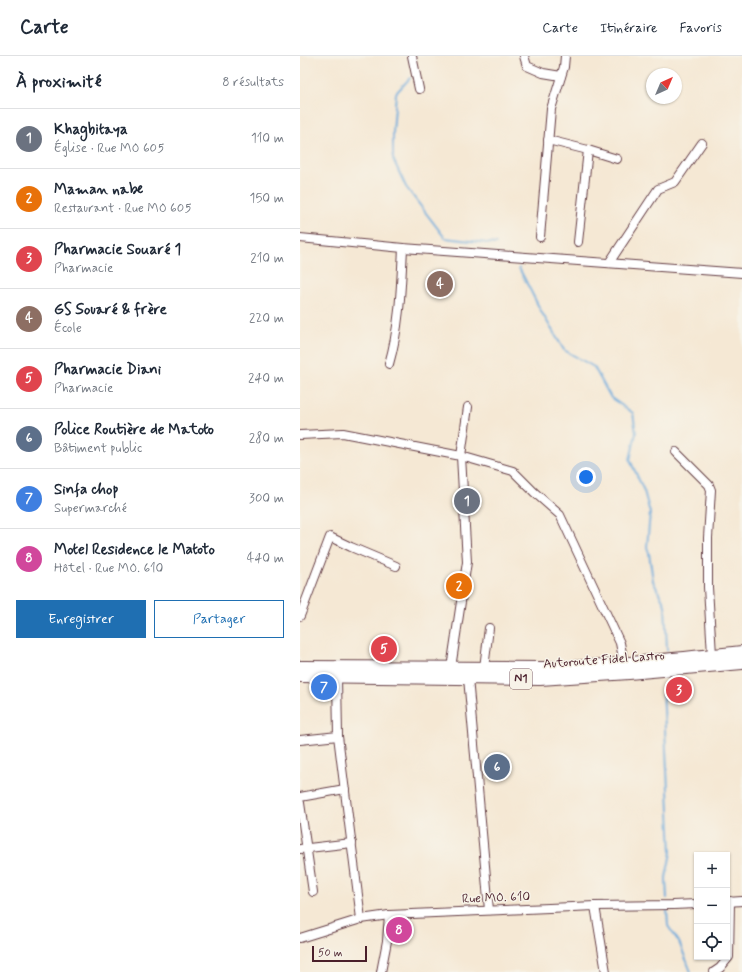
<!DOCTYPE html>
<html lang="fr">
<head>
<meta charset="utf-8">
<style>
	:root { --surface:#fff; --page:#f6f6f7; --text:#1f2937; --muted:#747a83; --line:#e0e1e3; --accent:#1f6fb2 }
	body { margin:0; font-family:Mynerve,sans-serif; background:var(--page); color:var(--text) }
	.controls { position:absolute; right:12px; bottom:12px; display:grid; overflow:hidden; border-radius:0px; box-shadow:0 1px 3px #0004 }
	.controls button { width:36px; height:36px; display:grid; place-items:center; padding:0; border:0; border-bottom:1px solid var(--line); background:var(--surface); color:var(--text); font:20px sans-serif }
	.compass { position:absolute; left:346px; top:12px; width:36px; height:36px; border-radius:50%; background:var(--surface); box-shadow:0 1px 3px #0004; rotate:44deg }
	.scale { position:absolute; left:12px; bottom:10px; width:55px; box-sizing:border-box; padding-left:4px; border:2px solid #4a1f2b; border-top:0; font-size:11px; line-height:14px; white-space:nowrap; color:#4a1f2b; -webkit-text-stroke:3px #f7f3e8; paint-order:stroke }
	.you { position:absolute; left:286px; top:421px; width:14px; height:14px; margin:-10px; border:3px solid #fff; border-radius:50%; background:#1a73e8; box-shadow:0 0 0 6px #1a73e833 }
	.badge { display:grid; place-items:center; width:26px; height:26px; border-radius:50%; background:var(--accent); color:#fff; font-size:13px; font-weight:700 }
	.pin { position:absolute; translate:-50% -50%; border:2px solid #fff; box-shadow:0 1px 4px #0006 }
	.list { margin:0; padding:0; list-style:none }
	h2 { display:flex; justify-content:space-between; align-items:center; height:52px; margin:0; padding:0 16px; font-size:17px }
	h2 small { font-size:13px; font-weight:400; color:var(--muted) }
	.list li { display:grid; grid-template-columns:26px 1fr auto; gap:12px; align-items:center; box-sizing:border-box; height:60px; padding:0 16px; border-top:1px solid var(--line) }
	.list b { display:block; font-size:15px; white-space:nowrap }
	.list p { margin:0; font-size:13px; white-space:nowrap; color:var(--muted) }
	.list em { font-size:13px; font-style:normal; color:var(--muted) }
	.actions { display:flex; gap:8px; padding:12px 16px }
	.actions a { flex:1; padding:9px 0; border:1px solid var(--accent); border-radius:0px; text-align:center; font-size:14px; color:var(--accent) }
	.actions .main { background:var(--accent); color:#fff }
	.icon { flex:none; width:22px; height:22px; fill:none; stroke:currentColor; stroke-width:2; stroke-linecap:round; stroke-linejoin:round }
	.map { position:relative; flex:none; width:442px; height:916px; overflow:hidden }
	header { display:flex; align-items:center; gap:24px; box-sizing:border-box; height:56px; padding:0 20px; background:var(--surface); border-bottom:1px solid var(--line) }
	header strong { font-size:19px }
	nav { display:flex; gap:22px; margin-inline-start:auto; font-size:14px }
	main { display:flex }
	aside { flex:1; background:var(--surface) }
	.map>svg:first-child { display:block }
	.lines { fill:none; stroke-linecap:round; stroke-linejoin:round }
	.stream { stroke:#67a8db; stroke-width:2 }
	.minor-casing { stroke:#643d44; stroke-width:10 }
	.highway-casing { stroke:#643d44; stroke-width:14 }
	.minor { stroke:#fff; stroke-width:8 }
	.highway { stroke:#fff; stroke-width:12 }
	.labels { text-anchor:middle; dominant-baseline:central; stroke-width:3; stroke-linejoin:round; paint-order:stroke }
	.shield { fill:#f7f3e8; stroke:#7e5f64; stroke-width:1 }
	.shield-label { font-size:12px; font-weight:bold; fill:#4a1f2b }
	.street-label { font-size:13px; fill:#4a1f2b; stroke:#f7f3e8 }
</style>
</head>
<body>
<header>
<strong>Carte</strong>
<nav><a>Carte</a><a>Itinéraire</a><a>Favoris</a></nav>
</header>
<main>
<aside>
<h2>À proximité<small>8 résultats</small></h2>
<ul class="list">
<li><span class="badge" style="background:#6b7280">1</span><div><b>Khagbitaya</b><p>Église · Rue MO 605</p></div><em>110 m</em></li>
<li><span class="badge" style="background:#e8710a">2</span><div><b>Maman nabe</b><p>Restaurant · Rue MO 605</p></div><em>150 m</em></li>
<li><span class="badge" style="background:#e0444e">3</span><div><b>Pharmacie Souaré 1</b><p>Pharmacie</p></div><em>210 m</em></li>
<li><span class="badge" style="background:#8d6e63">4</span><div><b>GS Souaré &amp; frère</b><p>École</p></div><em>220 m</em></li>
<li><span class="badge" style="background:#e0444e">5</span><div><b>Pharmacie Diani</b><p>Pharmacie</p></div><em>240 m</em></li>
<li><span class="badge" style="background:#5c6f8a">6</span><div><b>Police Routière de Matoto</b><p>Bâtiment public</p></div><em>280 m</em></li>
<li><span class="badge" style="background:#3f7fe0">7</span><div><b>Sinfa chop</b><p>Supermarché</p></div><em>300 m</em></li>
<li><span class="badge" style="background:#d1479c">8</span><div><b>Motel Residence le Matoto</b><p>Hôtel · Rue MO. 610</p></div><em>440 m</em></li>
</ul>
<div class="actions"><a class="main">Enregistrer</a><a>Partager</a></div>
</aside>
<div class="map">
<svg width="442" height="916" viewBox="0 0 442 916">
	<rect width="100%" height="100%" fill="#f7f3e8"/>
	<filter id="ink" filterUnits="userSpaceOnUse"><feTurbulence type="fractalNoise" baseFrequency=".025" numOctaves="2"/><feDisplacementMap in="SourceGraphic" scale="8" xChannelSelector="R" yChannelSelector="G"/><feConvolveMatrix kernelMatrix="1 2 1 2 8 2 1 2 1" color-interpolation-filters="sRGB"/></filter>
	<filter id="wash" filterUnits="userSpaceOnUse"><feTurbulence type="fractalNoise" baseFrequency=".012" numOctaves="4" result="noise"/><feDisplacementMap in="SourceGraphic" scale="16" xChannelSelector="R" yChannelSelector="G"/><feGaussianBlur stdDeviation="0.9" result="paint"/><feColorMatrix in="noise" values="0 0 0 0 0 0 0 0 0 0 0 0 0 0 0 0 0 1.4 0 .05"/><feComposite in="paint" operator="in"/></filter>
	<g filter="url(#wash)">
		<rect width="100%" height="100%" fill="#f5e8d4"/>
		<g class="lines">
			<g class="stream">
				<polyline points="110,22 96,37 93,77 93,103 106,131 145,182 196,188"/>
				<polyline points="219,212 242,257 264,294 294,311 311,342 333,357 336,377 330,404 344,435 350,457 347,491 349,497 353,525 365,549 367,594"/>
				<polyline points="363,632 371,796 366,822 367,842"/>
				<polyline points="367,853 368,870 379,886 391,916"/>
			</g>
		</g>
	</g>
	<g filter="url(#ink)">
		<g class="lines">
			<defs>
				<g id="minor">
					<polyline points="112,0 119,33"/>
					<polyline points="224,0 227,10 243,17 261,20"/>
					<polyline points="248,84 288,94 317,103"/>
					<polyline points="240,181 251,53 264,11 265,0"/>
					<polyline points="0,182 103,192 442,217"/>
					<polyline points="278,186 288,94"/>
					<polyline points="309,207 358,133 375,126 402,87"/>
					<path d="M89,308C100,270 101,230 103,192"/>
					<polyline points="0,379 43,377 161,400 213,415 234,436 260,459 320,587 324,607"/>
					<polyline points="376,396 409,429 411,434 408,482 408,531 412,599"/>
					<polyline points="0,560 30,481 51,491 96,510"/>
					<polyline points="151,612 167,506 161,400 168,351"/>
					<polyline points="184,612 189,572"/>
					<polyline points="37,621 38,680 61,863"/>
					<polyline points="168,622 189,854"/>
					<polyline points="0,684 38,680"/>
					<polyline points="0,741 45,733"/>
					<polyline points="0,747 13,836"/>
					<polyline points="0,793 52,787"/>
					<polyline points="427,846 442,845"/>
					<polyline points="295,850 306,916"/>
					<polyline points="0,882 61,863 89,859 295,850 373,849 397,848"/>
					<polyline points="81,916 87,885 89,859"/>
					<polyline points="414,916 420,912 429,901 430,845"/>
				</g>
				<g id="highway">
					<path d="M0,611L243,612C309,610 376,603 442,596"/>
					<polyline points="0,620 240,623 329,617 442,607"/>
				</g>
			</defs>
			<use href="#minor" class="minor-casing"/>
			<use href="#highway" class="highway-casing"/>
			<use href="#minor" class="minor"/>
			<use href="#highway" class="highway"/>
		</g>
	</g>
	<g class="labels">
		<rect class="shield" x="210" y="613" width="22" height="20" rx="3"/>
		<g class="shield-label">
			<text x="221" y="623">N1</text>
		</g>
		<g class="street-label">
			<text transform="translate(304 604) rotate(-4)">Autoroute Fidel Castro</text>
			<text transform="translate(196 842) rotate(-2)">Rue MO. 610</text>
		</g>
	</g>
</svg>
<div class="controls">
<button>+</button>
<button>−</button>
<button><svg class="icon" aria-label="locate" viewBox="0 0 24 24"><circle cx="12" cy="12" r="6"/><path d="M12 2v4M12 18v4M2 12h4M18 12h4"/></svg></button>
</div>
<svg class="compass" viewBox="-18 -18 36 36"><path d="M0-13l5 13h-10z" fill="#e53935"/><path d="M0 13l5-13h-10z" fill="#747a83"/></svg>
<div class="scale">50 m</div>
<div class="you"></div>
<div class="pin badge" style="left:167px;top:445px;background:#6b7280">1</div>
<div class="pin badge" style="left:159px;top:530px;background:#e8710a">2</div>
<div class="pin badge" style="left:379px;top:634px;background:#e0444e">3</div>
<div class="pin badge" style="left:140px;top:228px;background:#8d6e63">4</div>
<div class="pin badge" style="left:84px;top:593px;background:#e0444e">5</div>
<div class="pin badge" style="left:197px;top:711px;background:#5c6f8a">6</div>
<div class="pin badge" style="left:24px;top:631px;background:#3f7fe0">7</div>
<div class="pin badge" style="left:99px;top:874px;background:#d1479c">8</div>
</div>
</main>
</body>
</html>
